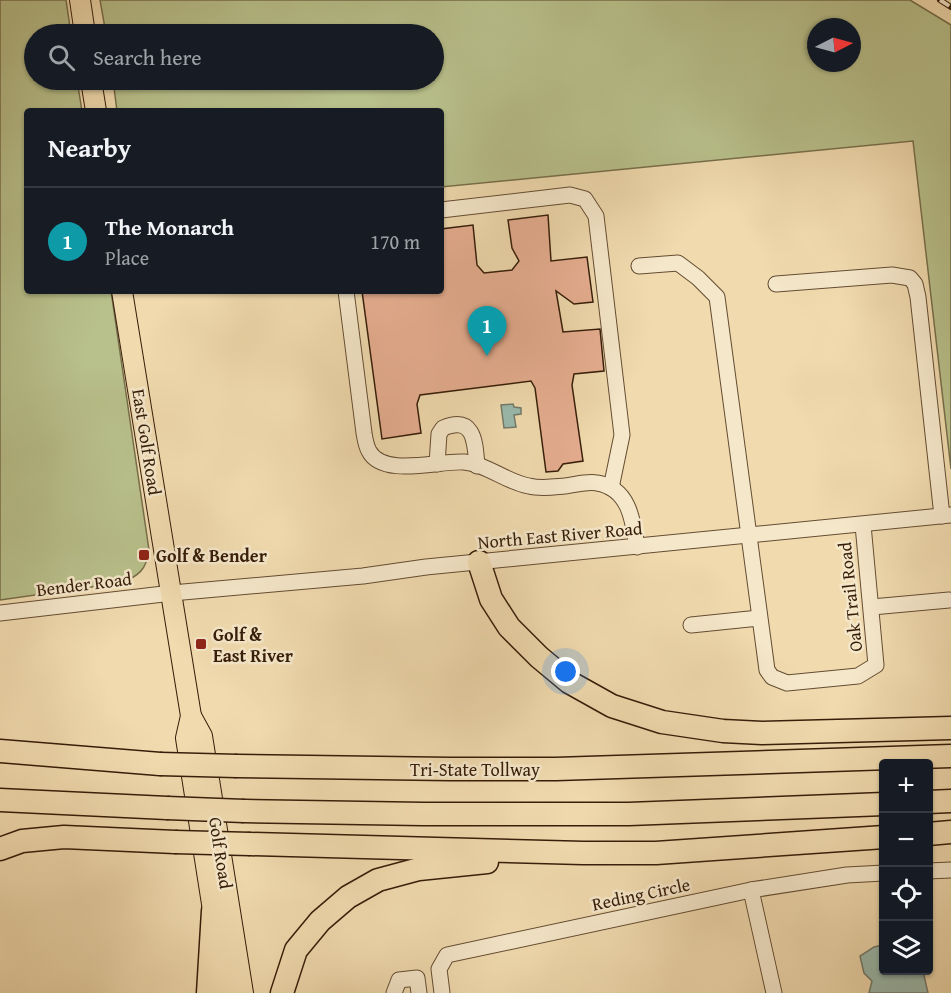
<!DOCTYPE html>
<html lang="en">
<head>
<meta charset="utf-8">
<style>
	:root { --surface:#171b24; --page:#242831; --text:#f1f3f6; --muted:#9ea1a6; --line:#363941; --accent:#1a73e8 }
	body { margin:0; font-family:"Gentium Book Plus",serif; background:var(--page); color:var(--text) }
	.controls { position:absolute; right:18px; bottom:18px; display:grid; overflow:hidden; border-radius:6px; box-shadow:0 2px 4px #0004 }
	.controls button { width:54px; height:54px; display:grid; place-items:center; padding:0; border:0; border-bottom:2px solid var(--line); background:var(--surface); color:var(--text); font:30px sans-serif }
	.compass { position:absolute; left:807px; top:18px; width:54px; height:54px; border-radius:50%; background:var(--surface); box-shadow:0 2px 4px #0004; rotate:84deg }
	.you { position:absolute; left:566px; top:672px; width:21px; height:21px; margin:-15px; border:4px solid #fff; border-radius:50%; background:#1a73e8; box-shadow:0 0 0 9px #1a73e833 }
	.badge { display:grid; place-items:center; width:39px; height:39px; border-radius:50%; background:var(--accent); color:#fff; font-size:20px; font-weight:700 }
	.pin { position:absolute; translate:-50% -50px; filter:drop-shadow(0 2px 3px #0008) }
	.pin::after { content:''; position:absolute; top:32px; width:21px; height:18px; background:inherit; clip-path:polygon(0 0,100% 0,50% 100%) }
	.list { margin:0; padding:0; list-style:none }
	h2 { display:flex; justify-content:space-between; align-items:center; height:78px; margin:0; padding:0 24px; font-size:26px }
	h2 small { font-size:20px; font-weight:400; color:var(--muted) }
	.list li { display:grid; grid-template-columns:39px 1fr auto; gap:18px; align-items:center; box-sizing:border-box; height:108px; padding:0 24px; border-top:2px solid var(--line) }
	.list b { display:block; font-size:22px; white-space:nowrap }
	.list p { margin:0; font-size:20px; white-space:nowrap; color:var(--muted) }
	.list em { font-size:20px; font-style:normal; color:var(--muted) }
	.icon { flex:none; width:33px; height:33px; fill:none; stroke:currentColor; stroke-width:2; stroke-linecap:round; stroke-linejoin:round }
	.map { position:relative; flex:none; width:951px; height:993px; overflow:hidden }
	.search { position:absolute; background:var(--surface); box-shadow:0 2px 4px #0004; left:24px; top:24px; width:420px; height:66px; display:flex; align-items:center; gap:15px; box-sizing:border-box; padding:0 21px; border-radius:33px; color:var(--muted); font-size:22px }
	.panel { position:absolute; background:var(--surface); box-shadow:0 2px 4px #0004; left:24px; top:108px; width:420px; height:186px; border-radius:6px }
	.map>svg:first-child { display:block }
	.green { fill:#b8c08b; stroke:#776e4a; stroke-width:1.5; fill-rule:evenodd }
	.water { fill:#9abaad; stroke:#727b6b; stroke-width:1.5 }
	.building { fill:#e6ae91; stroke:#361d09; stroke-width:1.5 }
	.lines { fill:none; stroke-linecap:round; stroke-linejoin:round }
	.minor-casing { stroke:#644c32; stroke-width:17 }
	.major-casing { stroke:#361d09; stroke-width:22 }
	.highway-casing { stroke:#361d09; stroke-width:25 }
	.minor { stroke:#f5e7ca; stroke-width:15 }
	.major { stroke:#f0daae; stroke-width:20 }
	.highway { stroke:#f0daae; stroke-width:22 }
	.rail-casing { stroke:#361d09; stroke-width:6 }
	.rail { stroke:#f5e7ca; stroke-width:4; stroke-dasharray:11; stroke-linecap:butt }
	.highway-bridge-casing { stroke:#361d09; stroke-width:25; stroke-linecap:butt }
	.highway-bridge { stroke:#f0daae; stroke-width:22 }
	.poi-dot { fill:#8f2418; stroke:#f5e7ca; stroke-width:2 }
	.labels { text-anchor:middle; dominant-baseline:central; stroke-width:5; stroke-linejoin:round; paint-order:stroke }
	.street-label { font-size:18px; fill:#361d09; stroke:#f5e7ca }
	.poi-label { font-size:18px; font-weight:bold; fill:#361d09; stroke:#f5e7ca; text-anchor:start }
</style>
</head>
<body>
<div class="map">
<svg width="951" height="993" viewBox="0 0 951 993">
	<rect width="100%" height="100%" fill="#f0daae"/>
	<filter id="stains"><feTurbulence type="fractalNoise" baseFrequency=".00333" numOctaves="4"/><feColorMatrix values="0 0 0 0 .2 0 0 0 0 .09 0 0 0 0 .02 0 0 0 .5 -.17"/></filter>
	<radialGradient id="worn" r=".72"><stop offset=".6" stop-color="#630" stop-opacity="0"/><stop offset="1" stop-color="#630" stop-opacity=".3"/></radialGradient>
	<g class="green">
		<path d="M0,0H66L71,34H34V80H77L82,111H27V291H111L149,550C147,569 138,577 120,583L0,600Z"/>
		<path d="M100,0H910L951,25V469L913,141L441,187V111H117L113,80H434V34H106ZM816,27H852V63H816Z"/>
	</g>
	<g class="water">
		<polygon points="513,404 514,407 521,408 521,414 514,415 516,427 504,428 501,405"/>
		<polygon points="883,945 884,970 923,971 928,993 869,993 872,981 864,973 860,956 874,947"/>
	</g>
	<polygon class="building" points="548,215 551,261 587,257 593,302 574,304 556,291 563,332 600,329 604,371 574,374 572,385 583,461 563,464 558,471 546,472 535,388 531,381 420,395 417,404 421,433 382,439 362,291 441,291 441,229 473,225 477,265 484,273 512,270 519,261 512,248 508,220"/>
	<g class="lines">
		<defs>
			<g id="minor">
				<polyline points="441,210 570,195 585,199 596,216 622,435 611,488"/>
				<polyline points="639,266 678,263 698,278 717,297 767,670 772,677 787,683 858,676 876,665 863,525"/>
				<polyline points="776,284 892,275 910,278 915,284 918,297 942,516"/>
				<path d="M346,291L364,433C365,439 366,446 369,451C383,478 440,460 464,462C487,464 506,482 529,486C541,489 553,487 565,486C575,485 587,481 597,483C629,488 633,520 637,547"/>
				<path d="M437,464L439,434L443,428C475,415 475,443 477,466"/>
				<polyline points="872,607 949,600"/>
				<polyline points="0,613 172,593 363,576 426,567 951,515"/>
				<polyline points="691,625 759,618"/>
				<polyline points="928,871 951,870"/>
				<polyline points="751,890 774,993"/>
				<polyline points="394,993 399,980 417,978 419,993"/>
				<polyline points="442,993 439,969 447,955 751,890 847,875 884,873"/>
			</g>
			<g id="major">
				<polyline points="80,0 85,34"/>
				<polyline points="91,80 96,111"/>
				<polyline points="122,291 191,716 186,738 226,993"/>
				<polyline points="191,716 202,736 243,993"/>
			</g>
			<g id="highway">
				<polyline points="479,562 491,599 509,627 539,657 569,682 612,706 662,722 723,731 762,733 951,728"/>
				<polyline points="0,751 160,764"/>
				<polyline points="237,766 450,769 556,769 951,756"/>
				<polyline points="0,800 167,808"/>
				<polyline points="928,802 951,801"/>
				<polyline points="244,811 423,814 629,814 884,804"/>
				<polyline points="928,834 951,832"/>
				<polyline points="250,844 583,853 656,853 884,837"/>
				<polyline points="0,849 22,841 64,837 175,842"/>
				<polyline points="208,993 213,911"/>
				<polyline points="282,993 296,950 320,921 348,897 378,880 419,869 487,862"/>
			</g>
		</defs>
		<use href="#minor" class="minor-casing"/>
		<use href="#major" class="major-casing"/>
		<use href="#highway" class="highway-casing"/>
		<use href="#minor" class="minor"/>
		<use href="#major" class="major"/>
		<use href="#highway" class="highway"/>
		<defs>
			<polyline id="rail" points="940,0 951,7"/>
		</defs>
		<use href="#rail" class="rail-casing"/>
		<use href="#rail" class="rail"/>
		<defs>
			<g id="highway-bridge">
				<polyline points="160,764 237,766"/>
				<polyline points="167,808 244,811"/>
				<polyline points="175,842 250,844"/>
			</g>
		</defs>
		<use href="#highway-bridge" class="highway-bridge-casing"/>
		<use href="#highway-bridge" class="highway-bridge"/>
	</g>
	<g class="poi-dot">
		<rect x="138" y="549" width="12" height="12" rx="3"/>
		<rect x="195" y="638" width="12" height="12" rx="3"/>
	</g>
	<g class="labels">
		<g class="street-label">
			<text transform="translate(147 442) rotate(81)">East Golf Road</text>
			<text transform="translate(560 535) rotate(-5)">North East River Road</text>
			<text transform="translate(84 584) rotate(-7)">Bender Road</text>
			<text transform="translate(850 597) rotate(-96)">Oak Trail Road</text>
			<text x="475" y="769">Tri-State Tollway</text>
			<text transform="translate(221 853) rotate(81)">Golf Road</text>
			<text transform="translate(641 894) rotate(-12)">Reding Circle</text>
		</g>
		<g class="poi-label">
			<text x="156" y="555">Golf &amp; Bender</text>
			<text x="213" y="634">Golf &amp;<tspan x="213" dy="21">East River</tspan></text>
		</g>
	</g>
	<rect width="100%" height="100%" filter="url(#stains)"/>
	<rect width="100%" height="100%" fill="url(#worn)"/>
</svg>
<div class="controls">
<button>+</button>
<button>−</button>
<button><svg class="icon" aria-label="locate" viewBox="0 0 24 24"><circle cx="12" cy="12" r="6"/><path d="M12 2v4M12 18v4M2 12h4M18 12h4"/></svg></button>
<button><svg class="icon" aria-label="layers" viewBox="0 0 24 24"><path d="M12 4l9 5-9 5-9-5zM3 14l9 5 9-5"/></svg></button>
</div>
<svg class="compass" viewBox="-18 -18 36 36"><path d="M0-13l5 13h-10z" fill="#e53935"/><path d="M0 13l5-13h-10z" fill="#9ea1a6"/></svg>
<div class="you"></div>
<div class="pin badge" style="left:487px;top:356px;background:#0f9aa8">1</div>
<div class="search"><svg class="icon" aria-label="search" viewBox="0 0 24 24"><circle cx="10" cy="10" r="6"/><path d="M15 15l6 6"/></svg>Search here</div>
<section class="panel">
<h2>Nearby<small></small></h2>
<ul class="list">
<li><span class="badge" style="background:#0f9aa8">1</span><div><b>The Monarch</b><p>Place</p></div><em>170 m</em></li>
</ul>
</section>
</div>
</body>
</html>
